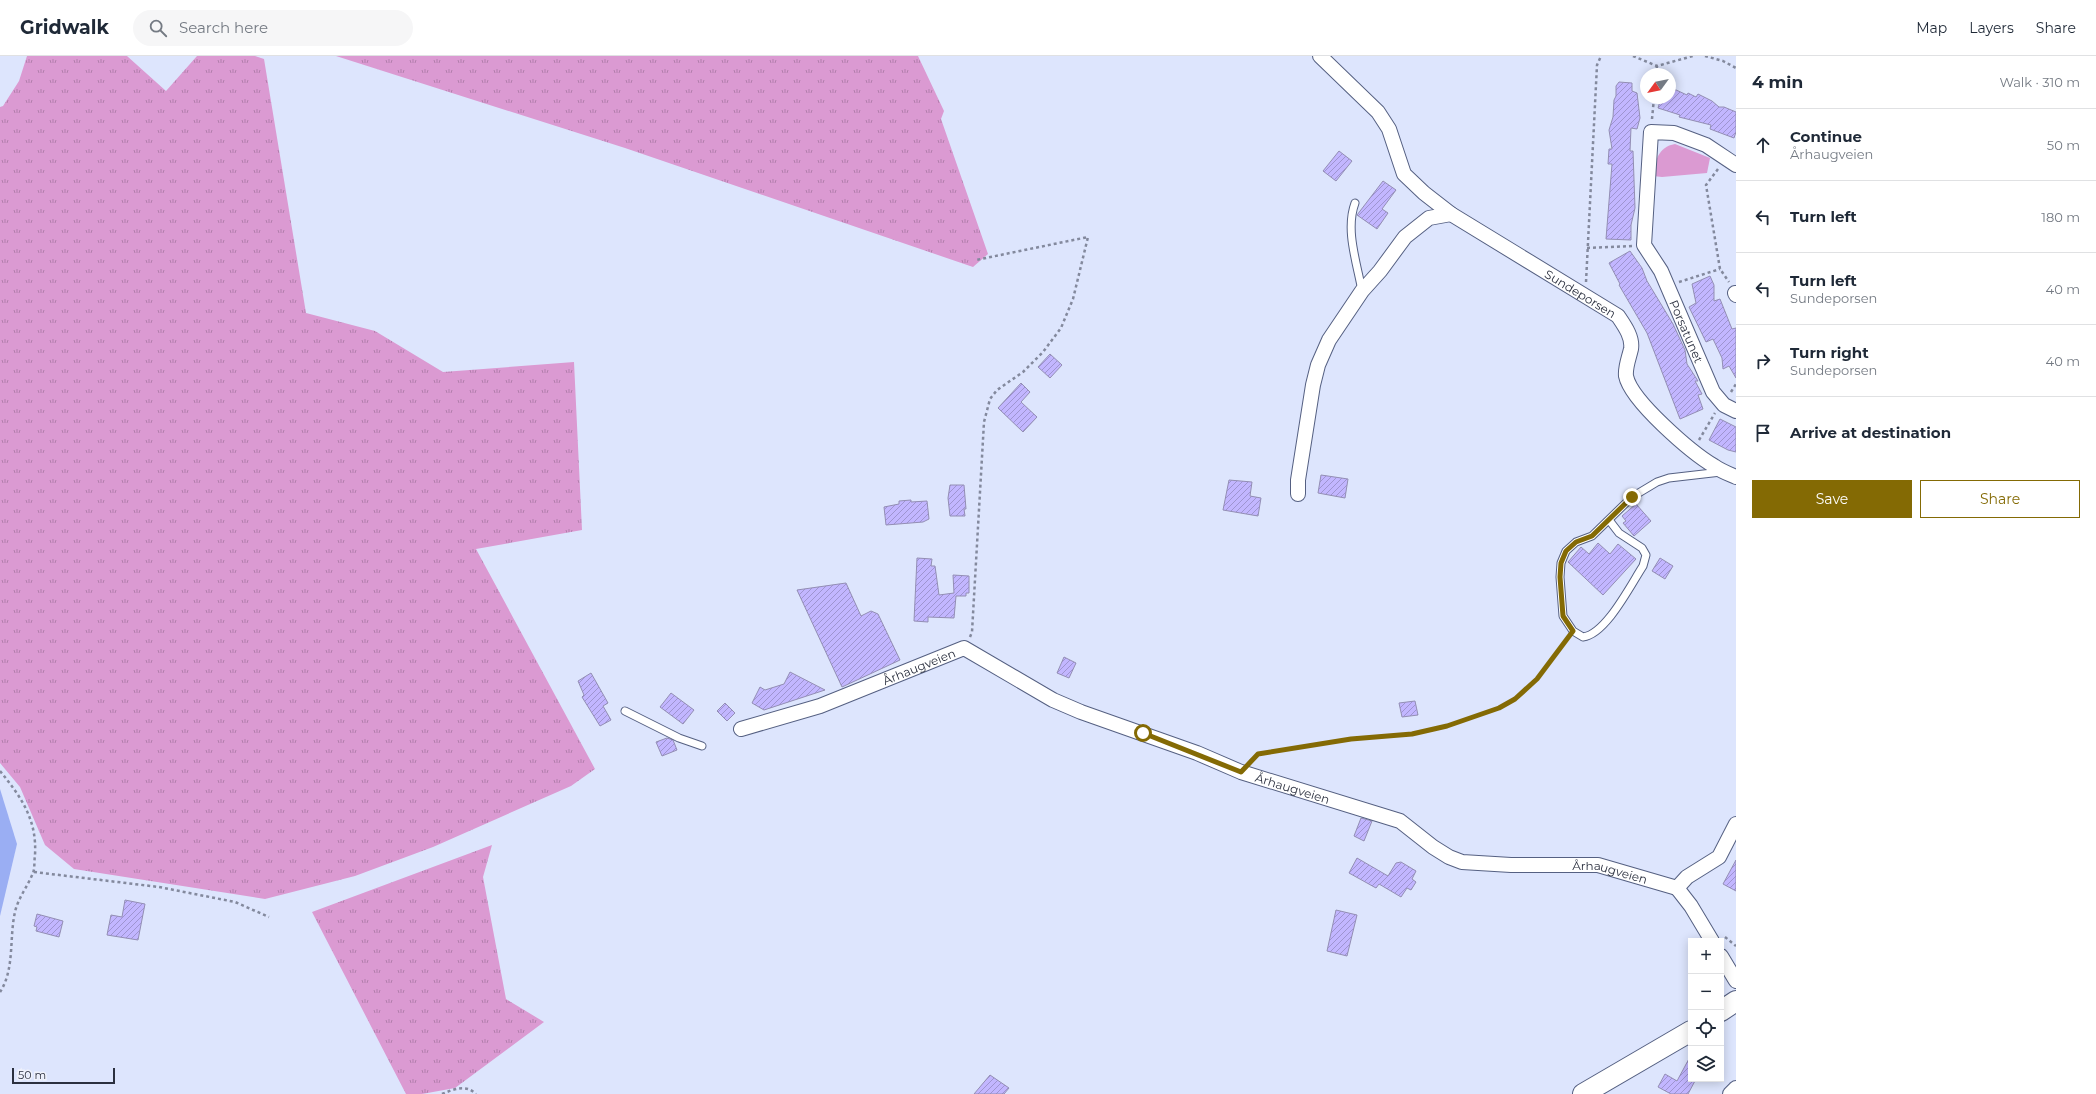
<!DOCTYPE html>
<html lang="en">
<head>
<meta charset="utf-8">
<style>
	:root { --surface:#fff; --page:#f6f6f7; --text:#1f2937; --muted:#747a83; --line:#e0e1e3; --accent:#846a04 }
	body { margin:0; font-family:Montserrat,sans-serif; background:var(--page); color:var(--text) }
	.controls { position:absolute; right:12px; bottom:12px; display:grid; overflow:hidden; border-radius:0px; box-shadow:0 2px 10px #0003 }
	.controls button { width:36px; height:36px; display:grid; place-items:center; padding:0; border:0; border-bottom:1px solid var(--line); background:var(--surface); color:var(--text); font:20px sans-serif }
	.compass { position:absolute; left:1640px; top:12px; width:36px; height:36px; border-radius:50%; background:var(--surface); box-shadow:0 2px 10px #0003; rotate:237deg }
	.scale { position:absolute; left:12px; bottom:10px; width:103px; box-sizing:border-box; padding-left:4px; border:2px solid #2b303f; border-top:0; font-size:11px; line-height:14px; white-space:nowrap; color:#2b303f; -webkit-text-stroke:3px #f0f2fb; paint-order:stroke }
	.stop { position:absolute; width:12px; height:12px; margin:-9px; border:3px solid #846a04; border-radius:50%; background:#fff }
	.stop.end { background:#846a04; border-color:#fff; box-shadow:0 1px 4px #0008 }
	.list { margin:0; padding:0; list-style:none }
	h2 { display:flex; justify-content:space-between; align-items:center; height:52px; margin:0; padding:0 16px; font-size:17px }
	h2 small { font-size:13px; font-weight:400; color:var(--muted) }
	.list li { display:grid; grid-template-columns:26px 1fr auto; gap:12px; align-items:center; box-sizing:border-box; height:72px; padding:0 16px; border-top:1px solid var(--line) }
	.list b { display:block; font-size:15px; white-space:nowrap }
	.list p { margin:0; font-size:13px; white-space:nowrap; color:var(--muted) }
	.list em { font-size:13px; font-style:normal; color:var(--muted) }
	.actions { display:flex; gap:8px; padding:12px 16px }
	.actions a { flex:1; padding:9px 0; border:1px solid var(--accent); border-radius:0px; text-align:center; font-size:14px; color:var(--accent) }
	.actions .main { background:var(--accent); color:#fff }
	.icon { flex:none; width:22px; height:22px; fill:none; stroke:currentColor; stroke-width:2; stroke-linecap:round; stroke-linejoin:round }
	.map { position:relative; flex:none; width:1736px; height:1038px; overflow:hidden }
	header { display:flex; align-items:center; gap:24px; box-sizing:border-box; height:56px; padding:0 20px; background:var(--surface); border-bottom:1px solid var(--line) }
	header strong { font-size:19px }
	nav { display:flex; gap:22px; margin-inline-start:auto; font-size:14px }
	.search { width:280px; height:36px; background:var(--page); display:flex; align-items:center; gap:10px; box-sizing:border-box; padding:0 14px; border-radius:22px; color:var(--muted); font-size:15px }
	main { display:flex }
	aside { flex:1; background:var(--surface) }
	.map>svg:first-child { display:block }
	.grass { fill:url(#grass-tufts) }
	.green { fill:#db9ad2 }
	.water { fill:#9aaef3 }
	.building { fill:url(#building-hatch); stroke:#938eb4 }
	.lines { fill:none; stroke-linecap:round; stroke-linejoin:round }
	.service-casing { stroke:#556082; stroke-width:9 }
	.minor-casing { stroke:#556082; stroke-width:16 }
	.secondary-casing { stroke:#556082; stroke-width:22 }
	.path { stroke:#83899d; stroke-width:2.5; stroke-dasharray:3 3; stroke-linecap:butt }
	.service { stroke:#fff; stroke-width:7 }
	.minor { stroke:#fff; stroke-width:14 }
	.secondary { stroke:#fff; stroke-width:20 }
	.route { stroke:#846a04; stroke-width:5 }
	.labels { text-anchor:middle; dominant-baseline:central; stroke-width:4; stroke-linejoin:round; paint-order:stroke }
	.street-label { font-size:12px; fill:#2b303f; stroke:#f0f2fb }
</style>
</head>
<body>
<header>
<strong>Gridwalk</strong>
<div class="search"><svg class="icon" aria-label="search" viewBox="0 0 24 24"><circle cx="10" cy="10" r="6"/><path d="M15 15l6 6"/></svg>Search here</div>
<nav><a>Map</a><a>Layers</a><a>Share</a></nav>
</header>
<main>
<div class="map">
<svg width="1736" height="1038" viewBox="0 0 1736 1038">
	<defs>
		<pattern id="grass-tufts" width="24" height="20" patternUnits="userSpaceOnUse"><rect width="24" height="20" fill="#db9ad2"/><path d="M3 7l-1-3M5 7V3M7 7l1-3M15 17l-1-3M17 17v-4M19 17l1-3" fill="none" stroke="#b27eac"/></pattern>
		<pattern id="building-hatch" width="6" height="6" patternUnits="userSpaceOnUse"><rect width="6" height="6" fill="#c2b6ff"/><path d="M-1 1l2-2M0 6l6-6M5 7l2-2" fill="none" stroke="#9e94d0"/></pattern>
	</defs>
	<rect width="100%" height="100%" fill="#dde5fd"/>
	<g class="grass">
		<polygon points="27,0 127,0 166,35 197,0 255,0 264,3 306,257 375,275 443,316 574,306 582,474 476,493 595,713 571,730 433,791 355,820 265,843 74,813 45,789 20,731 0,707 0,51 3,50 19,25"/>
		<polygon points="336,0 918,0 944,55 941,63 988,198 973,211 625,92"/>
		<polygon points="492,789 483,821 506,943 544,966 455,1032 422,1038 406,1038 312,856"/>
	</g>
	<path class="green" d="M1675,88L1710,102L1707,117L1662,121L1653,120C1655,105 1658,91 1675,88Z"/>
	<polygon class="water" points="0,733 17,788 0,860"/>
	<g class="building">
		<polygon points="1619,26 1632,27 1632,35 1637,37 1640,62 1637,73 1631,72 1630,95 1633,95 1635,152 1631,169 1631,184 1606,183 1612,108 1608,108 1609,93 1612,93 1609,74 1613,61 1614,44 1616,40 1616,30"/>
		<polygon points="1674,33 1687,39 1688,37 1696,41 1698,38 1712,45 1719,51 1724,51 1736,56 1736,76 1734,82 1710,73 1711,69 1679,61 1680,59 1658,52 1661,42 1670,42 1670,35 1673,36"/>
		<polygon points="1339,95 1352,105 1336,125 1323,115"/>
		<polygon points="1383,125 1396,134 1382,153 1388,157 1377,173 1357,159"/>
		<polygon points="1630,195 1642,212 1647,225 1673,268 1685,294 1687,308 1698,325 1695,325 1702,338 1698,339 1703,353 1680,363 1647,277 1619,229 1620,228 1609,207"/>
		<polygon points="1710,220 1714,229 1714,245 1720,243 1732,273 1736,272 1736,322 1729,310 1723,313 1722,302 1713,283 1706,286 1689,251 1696,247 1692,228"/>
		<polygon points="1050,298 1062,309 1050,322 1038,311"/>
		<polygon points="1021,327 1030,336 1021,346 1037,361 1023,376 998,352"/>
		<polygon points="1720,363 1736,371 1736,396 1728,394 1709,384"/>
		<polygon points="1321,419 1348,423 1345,442 1318,437"/>
		<polygon points="1229,424 1252,426 1250,440 1261,442 1258,460 1223,454"/>
		<polygon points="950,429 964,429 966,453 964,453 965,460 950,460 948,442"/>
		<polygon points="911,444 911,446 927,445 929,463 923,466 886,469 884,451 899,448 899,445"/>
		<polygon points="1636,448 1651,465 1634,480 1623,467 1626,465 1622,460"/>
		<polygon points="1598,487 1610,498 1618,488 1636,503 1603,539 1568,506 1581,491 1589,498"/>
		<polygon points="917,502 932,503 931,510 935,510 939,539 954,537 953,519 969,520 969,537 966,537 966,540 956,540 954,562 928,561 928,566 914,565"/>
		<polygon points="1660,502 1673,510 1665,523 1652,515"/>
		<polygon points="846,527 861,560 871,555 878,558 900,604 842,631 797,534"/>
		<polygon points="1064,601 1076,607 1069,622 1057,617"/>
		<polygon points="790,616 825,634 764,654 752,647 760,631 765,634 784,628"/>
		<polygon points="591,617 608,647 603,650 611,664 600,670 582,641 584,639 578,625"/>
		<polygon points="671,637 694,654 683,668 660,651"/>
		<polygon points="1415,645 1418,659 1402,661 1399,647"/>
		<polygon points="725,647 735,657 727,665 717,655"/>
		<polygon points="667,682 673,684 677,694 662,700 656,686"/>
		<polygon points="1361,762 1372,765 1364,785 1354,780"/>
		<polygon points="1357,802 1388,820 1396,807 1401,806 1416,815 1412,823 1416,826 1411,834 1407,832 1401,841 1379,828 1376,832 1349,817"/>
		<polygon points="1736,804 1736,835 1723,828"/>
		<polygon points="125,844 145,848 138,884 107,879 111,859 122,861"/>
		<polygon points="1336,854 1357,859 1347,900 1327,895"/>
		<polygon points="37,858 63,865 59,881 36,875 37,871 34,870"/>
		<polygon points="1691,999 1691,1023 1696,1023 1688,1038 1671,1038 1658,1031 1665,1018 1677,1025"/>
		<polygon points="990,1019 1009,1032 1004,1038 974,1038"/>
	</g>
	<g class="lines">
		<defs>
			<g id="service">
				<path d="M1355,147C1345,174 1357,207 1362,235"/>
				<path d="M1609,464L1619,477L1642,492L1646,499L1643,510C1630,530 1606,578 1583,581L1573,575L1563,560L1560,521L1561,507L1566,495L1576,486L1592,480L1632,441L1657,426L1669,422L1721,416"/>
				<polyline points="625,655 679,682 702,690"/>
			</g>
			<g id="minor">
				<path id="s1" d="M1320,0L1378,56L1389,73L1404,118L1424,137L1451,158L1618,260C1624,269 1633,281 1631,293C1629,302 1625,311 1626,320C1631,345 1692,397 1714,410C1721,415 1729,418 1736,421"/>
				<path id="s2" d="M1736,109L1706,89L1674,77L1651,76L1644,189L1661,215L1713,336L1724,349L1736,355"/>
				<polyline points="1735,237 1736,239"/>
				<polyline points="1298,438 1298,424 1313,329 1318,309 1329,284 1362,235 1380,215 1405,181 1429,162 1451,158"/>
				<path id="s3" d="M741,673L820,650L964,592L1053,644L1081,656L1197,697L1241,716L1400,765L1433,791L1449,801L1462,806L1511,809H1598L1677,832"/>
				<polyline points="1712,885 1691,850 1677,832 1687,821 1719,801 1736,768"/>
				<polyline points="1721,900 1736,925"/>
				<polyline points="1730,1038 1736,1032"/>
			</g>
			<g id="secondary">
				<polyline points="1721,955 1736,945"/>
				<polyline points="1583,1038 1691,975"/>
			</g>
		</defs>
		<use href="#service" class="service-casing"/>
		<use href="#minor" class="minor-casing"/>
		<use href="#secondary" class="secondary-casing"/>
		<g class="path">
			<polyline points="1633,0 1657,10 1693,0"/>
			<polyline points="1705,0 1723,5 1736,12"/>
			<polyline points="1656,18 1657,10"/>
			<polyline points="1652,63 1654,42"/>
			<polyline points="1718,113 1706,129 1720,213 1729,226"/>
			<polyline points="1587,192 1632,190"/>
			<polyline points="1586,226 1597,9 1601,0"/>
			<polyline points="1679,226 1720,213"/>
			<polyline points="1731,336 1736,328"/>
			<polyline points="1699,384 1715,357"/>
			<polyline points="970,581 972,576 984,366 990,343 997,334 1023,316 1043,296 1061,272 1073,243 1088,181 976,204"/>
			<polyline points="1250,705 1258,698 1351,683 1413,678 1447,670 1499,652 1515,643 1537,623 1567,583"/>
			<path d="M0,715C22,742 37,764 35,799C34,805 35,812 33,817C28,830 18,842 15,856C9,882 15,913 0,936"/>
			<polyline points="34,816 159,831 235,846 269,861"/>
			<polyline points="1725,881 1736,890"/>
			<path d="M442,1038C454,1033 466,1028 476,1038"/>
		</g>
		<use href="#service" class="service"/>
		<use href="#minor" class="minor"/>
		<use href="#secondary" class="secondary"/>
	</g>
	<g class="lines">
		<polyline class="route" points="1143,677 1241,716 1258,698 1351,683 1412,678 1447,670 1499,652 1515,643 1537,623 1573,575 1563,560 1560,521 1561,507 1566,495 1576,486 1592,480 1632,441"/>
	</g>
	<g class="labels">
		<g class="street-label">
			<text stroke="none"><textPath href="#s1" startOffset="362">Sundeporsen</textPath></text>
			<text stroke="none"><textPath href="#s2" startOffset="303">Porsatunet</textPath></text>
			<text stroke="none"><textPath href="#s3" startOffset="189">Århaugveien</textPath></text>
			<text stroke="none"><textPath href="#s3" startOffset="596">Århaugveien</textPath></text>
			<text stroke="none"><textPath href="#s3" startOffset="932">Århaugveien</textPath></text>
		</g>
	</g>
</svg>
<div class="controls">
<button>+</button>
<button>−</button>
<button><svg class="icon" aria-label="locate" viewBox="0 0 24 24"><circle cx="12" cy="12" r="6"/><path d="M12 2v4M12 18v4M2 12h4M18 12h4"/></svg></button>
<button><svg class="icon" aria-label="layers" viewBox="0 0 24 24"><path d="M12 4l9 5-9 5-9-5zM3 14l9 5 9-5"/></svg></button>
</div>
<svg class="compass" viewBox="-18 -18 36 36"><path d="M0-13l5 13h-10z" fill="#e53935"/><path d="M0 13l5-13h-10z" fill="#747a83"/></svg>
<div class="scale">50 m</div>
<div class="stop" style="left:1143px;top:677px"></div>
<div class="stop end" style="left:1632px;top:441px"></div>
</div>
<aside>
<h2>4 min<small>Walk · 310 m</small></h2>
<ul class="list">
<li><svg class="icon" aria-label="ahead" viewBox="0 0 24 24"><path d="M12 20V5M6 11l6-6 6 6"/></svg><div><b>Continue</b><p>Århaugveien</p></div><em>50 m</em></li>
<li><svg class="icon" aria-label="left" viewBox="0 0 24 24"><path d="M17 20v-9H6M10 6l-5 5 5 5"/></svg><div><b>Turn left</b></div><em>180 m</em></li>
<li><svg class="icon" aria-label="left" viewBox="0 0 24 24"><path d="M17 20v-9H6M10 6l-5 5 5 5"/></svg><div><b>Turn left</b><p>Sundeporsen</p></div><em>40 m</em></li>
<li><svg class="icon" aria-label="right" viewBox="0 0 24 24"><path d="M7 20v-9h11M14 6l5 5-5 5"/></svg><div><b>Turn right</b><p>Sundeporsen</p></div><em>40 m</em></li>
<li><svg class="icon" aria-label="arrive" viewBox="0 0 24 24"><path d="M6 21V4h12l-3 4 3 4H6"/></svg><div><b>Arrive at destination</b></div></li>
</ul>
<div class="actions"><a class="main">Save</a><a>Share</a></div>
</aside>
</main>
</body>
</html>
